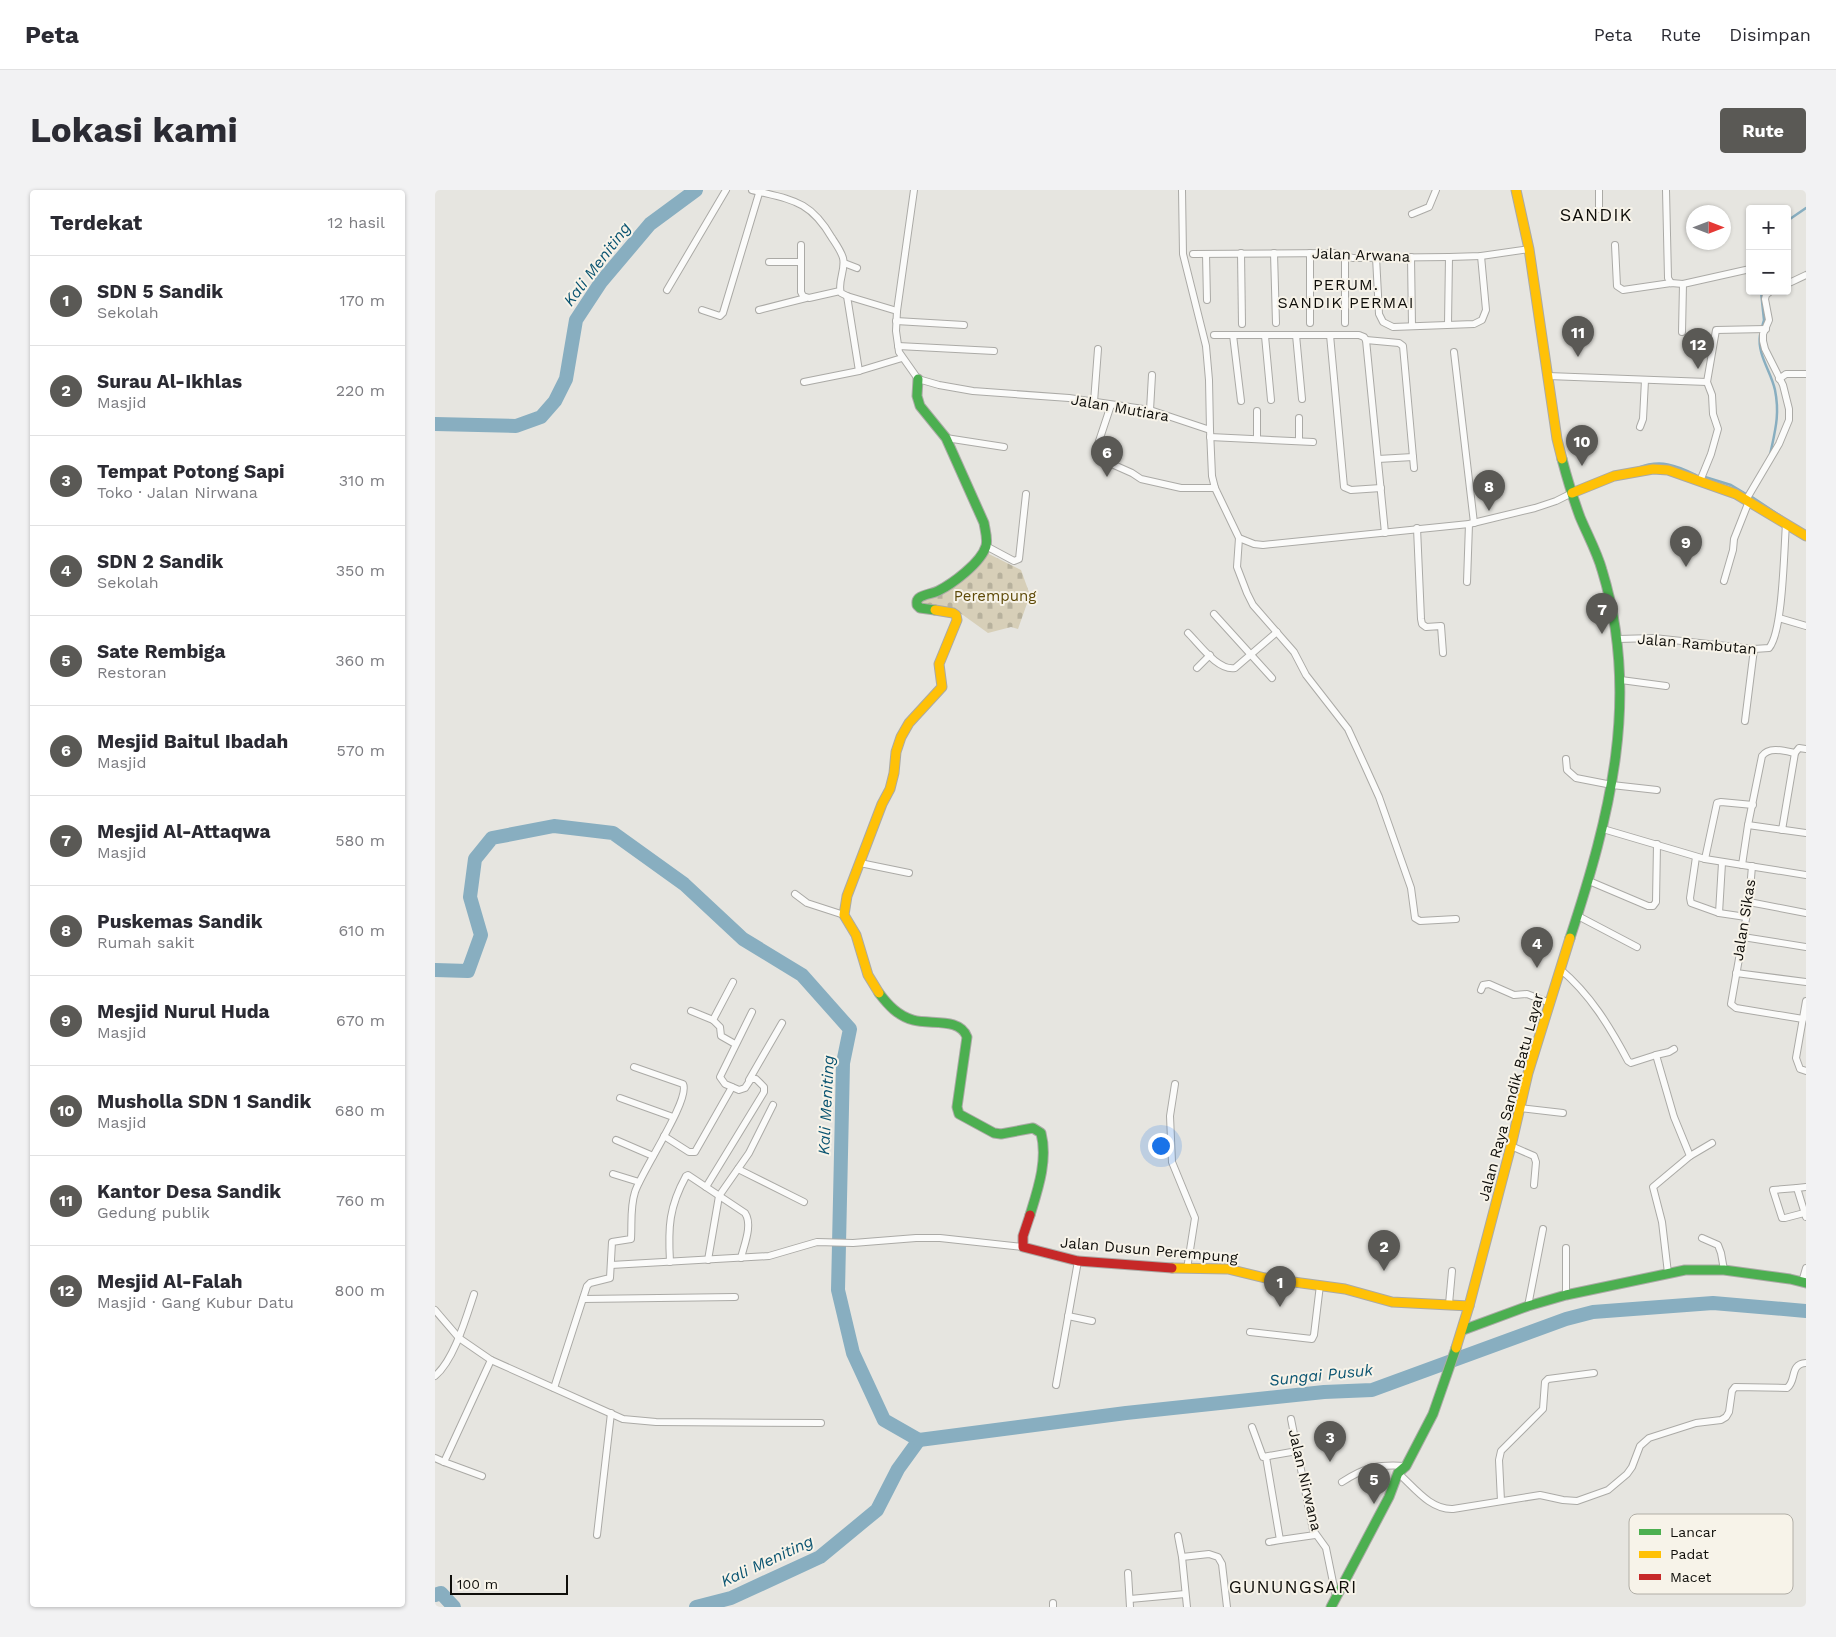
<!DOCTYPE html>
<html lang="id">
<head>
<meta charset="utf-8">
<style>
	:root { --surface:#fff; --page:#f2f2f3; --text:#2b2b33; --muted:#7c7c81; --line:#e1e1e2; --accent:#5a5955 }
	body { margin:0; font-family:"Work Sans",sans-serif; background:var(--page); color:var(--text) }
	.controls { position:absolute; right:15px; top:15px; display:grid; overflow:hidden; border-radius:5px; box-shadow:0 1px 4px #0004 }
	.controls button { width:45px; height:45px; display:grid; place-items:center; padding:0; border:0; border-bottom:1px solid var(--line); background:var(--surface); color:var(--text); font:25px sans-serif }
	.compass { position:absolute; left:1251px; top:15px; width:45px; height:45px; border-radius:50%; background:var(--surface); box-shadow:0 1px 4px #0004; rotate:90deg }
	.scale { position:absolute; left:15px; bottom:12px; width:118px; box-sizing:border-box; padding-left:5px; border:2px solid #0f0e0a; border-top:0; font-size:14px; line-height:18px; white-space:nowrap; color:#0f0e0a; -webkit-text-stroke:4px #f7f3e9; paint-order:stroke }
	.you { position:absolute; left:725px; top:955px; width:18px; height:18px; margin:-12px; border:4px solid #fff; border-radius:50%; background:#1a73e8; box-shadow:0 0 0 8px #1a73e833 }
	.badge { display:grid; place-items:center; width:32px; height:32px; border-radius:50%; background:var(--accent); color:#fff; font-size:16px; font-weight:700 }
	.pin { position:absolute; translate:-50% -41px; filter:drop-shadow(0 1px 2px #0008) }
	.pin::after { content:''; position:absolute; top:26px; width:18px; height:15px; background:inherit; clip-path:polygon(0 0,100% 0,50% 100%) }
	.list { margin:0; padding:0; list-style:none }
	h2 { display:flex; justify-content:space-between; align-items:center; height:65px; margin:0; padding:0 20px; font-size:21px }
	h2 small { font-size:16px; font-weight:400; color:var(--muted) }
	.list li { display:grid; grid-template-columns:32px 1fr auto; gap:15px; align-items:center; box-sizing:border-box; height:90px; padding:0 20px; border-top:1px solid var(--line) }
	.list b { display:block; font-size:19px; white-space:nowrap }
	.list p { margin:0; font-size:16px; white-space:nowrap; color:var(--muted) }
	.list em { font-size:16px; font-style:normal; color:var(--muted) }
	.map { position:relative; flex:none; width:1371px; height:1417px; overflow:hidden; border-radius:5px }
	header { display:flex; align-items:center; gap:30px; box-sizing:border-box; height:70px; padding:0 25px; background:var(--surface); border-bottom:1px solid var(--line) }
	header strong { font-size:24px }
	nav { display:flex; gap:28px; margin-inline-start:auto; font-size:18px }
	.intro { display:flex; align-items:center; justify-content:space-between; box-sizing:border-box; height:120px; padding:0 30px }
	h1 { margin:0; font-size:35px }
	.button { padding:12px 22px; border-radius:5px; background:var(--accent); color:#fff; font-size:18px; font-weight:700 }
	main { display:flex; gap:30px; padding:0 30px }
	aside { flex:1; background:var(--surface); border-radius:5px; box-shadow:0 1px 4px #0004 }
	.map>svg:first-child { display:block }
	.cemetery { fill:url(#cemetery-stones) }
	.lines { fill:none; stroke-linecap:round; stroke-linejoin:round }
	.stream { stroke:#88aec0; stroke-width:2.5 }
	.river { stroke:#88aec0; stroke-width:14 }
	.street-casing { stroke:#abaaa6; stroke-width:8 }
	.fast-casing { stroke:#abaaa6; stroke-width:11 }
	.slow-casing { stroke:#abaaa6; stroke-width:11 }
	.jam-casing { stroke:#abaaa6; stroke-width:11 }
	.street { stroke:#fbfbfa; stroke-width:6 }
	.fast { stroke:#4caf50; stroke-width:9 }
	.slow { stroke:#ffc107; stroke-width:9 }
	.jam { stroke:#c62828; stroke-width:9 }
	.labels { text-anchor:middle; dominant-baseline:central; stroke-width:4; stroke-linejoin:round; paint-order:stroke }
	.street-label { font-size:15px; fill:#0f0e0a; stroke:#f7f3e9 }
	.park-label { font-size:15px; fill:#5e4a08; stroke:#f7f3e9 }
	.water-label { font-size:16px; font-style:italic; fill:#0a5471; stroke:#f7f3e9 }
	.neighbourhood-label { font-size:16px; letter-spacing:1px; fill:#0f0e0a; stroke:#f7f3e9 }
	.quarter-label { font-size:18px; letter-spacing:1px; fill:#0f0e0a; stroke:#f7f3e9 }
	.key { fill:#f7f3e9; stroke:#b1aea6; stroke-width:1 }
	.key-label { font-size:14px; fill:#0f0e0a }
</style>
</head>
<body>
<header>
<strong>Peta</strong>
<nav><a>Peta</a><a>Rute</a><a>Disimpan</a></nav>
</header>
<div class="intro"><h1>Lokasi kami</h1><a class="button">Rute</a></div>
<main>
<aside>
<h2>Terdekat<small>12 hasil</small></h2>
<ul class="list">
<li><span class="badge">1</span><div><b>SDN 5 Sandik</b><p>Sekolah</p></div><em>170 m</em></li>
<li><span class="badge">2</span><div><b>Surau Al-Ikhlas</b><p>Masjid</p></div><em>220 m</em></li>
<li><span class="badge">3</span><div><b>Tempat Potong Sapi</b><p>Toko · Jalan Nirwana</p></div><em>310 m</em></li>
<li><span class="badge">4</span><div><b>SDN 2 Sandik</b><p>Sekolah</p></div><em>350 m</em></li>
<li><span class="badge">5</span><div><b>Sate Rembiga</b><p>Restoran</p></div><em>360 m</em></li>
<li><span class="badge">6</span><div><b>Mesjid Baitul Ibadah</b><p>Masjid</p></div><em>570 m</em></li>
<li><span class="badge">7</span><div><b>Mesjid Al-Attaqwa</b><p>Masjid</p></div><em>580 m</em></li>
<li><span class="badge">8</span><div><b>Puskemas Sandik</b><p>Rumah sakit</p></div><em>610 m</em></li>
<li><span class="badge">9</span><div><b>Mesjid Nurul Huda</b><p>Masjid</p></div><em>670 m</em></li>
<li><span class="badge">10</span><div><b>Musholla SDN 1 Sandik</b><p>Masjid</p></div><em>680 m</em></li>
<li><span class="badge">11</span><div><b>Kantor Desa Sandik</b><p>Gedung publik</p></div><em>760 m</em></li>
<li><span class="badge">12</span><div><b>Mesjid Al-Falah</b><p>Masjid · Gang Kubur Datu</p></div><em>800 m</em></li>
</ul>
</aside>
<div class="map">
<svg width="1371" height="1417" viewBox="0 0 1371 1417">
	<defs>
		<pattern id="cemetery-stones" width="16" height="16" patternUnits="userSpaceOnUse" patternTransform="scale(1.25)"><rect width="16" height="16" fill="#d7cfb8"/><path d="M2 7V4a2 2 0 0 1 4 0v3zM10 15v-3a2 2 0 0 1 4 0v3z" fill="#b7b19d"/></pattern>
	</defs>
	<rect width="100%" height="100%" fill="#e6e5e0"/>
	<path class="cemetery" d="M552,363L586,380L595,405L583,439L576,437L553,443L521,420L485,414V411C517,400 533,392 552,363Z"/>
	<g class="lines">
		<g class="stream">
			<polyline points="1352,31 1371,18"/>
			<polyline points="1326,101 1329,130 1327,137"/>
			<path d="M1325,145C1322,165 1336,181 1340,200C1345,225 1340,241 1335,265"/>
			<path d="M1203,278C1225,269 1241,275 1261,285"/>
			<polyline points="1270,287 1296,295 1311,304"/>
			<polyline points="1314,305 1347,327"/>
		</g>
		<g class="river">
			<polyline points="0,234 81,236 106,227 120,211 131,189 141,130 166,92 215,34 261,0"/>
			<polyline points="0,780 33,781 46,745 35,707 40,669 57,648 119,636 178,643 249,694 308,749 367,785 415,839 408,873 403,1100 418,1163 449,1230 484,1250 463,1279 442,1320 385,1367 296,1408 261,1417"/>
			<polyline points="484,1250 691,1223 889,1202 937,1200 1131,1129 1158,1122 1278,1113 1371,1121"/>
			<polyline points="0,1405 6,1403 19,1417"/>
		</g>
		<defs>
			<g id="street">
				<path d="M317,0C357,10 375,10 397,48C401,54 406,61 408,68C411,80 402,92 406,103L412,106L462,121L461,141L464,162L483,189L504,195L538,201L634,208L715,220L775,240L777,286L780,298L804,348L819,354L828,355L1034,334L1100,318L1121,311L1137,303"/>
				<polyline points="747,0 748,64 771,156 774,190 775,240"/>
				<polyline points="1231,0 1233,88 1236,93"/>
				<polyline points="1164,19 1164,0"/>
				<polyline points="977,24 994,17 1001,0"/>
				<polyline points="366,55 366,102 368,106 374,108 405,101"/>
				<polyline points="1180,55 1182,96 1188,100 1236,93 1248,94 1315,79"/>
				<polyline points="806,63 807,134"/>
				<polyline points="839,63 841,133"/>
				<polyline points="875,63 875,133"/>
				<polyline points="758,64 899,63 918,68 1014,67 1046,66 1094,59"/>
				<polyline points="771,64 772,110"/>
				<polyline points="910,66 910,133"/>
				<polyline points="941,67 944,124 948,132 958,137 1039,134 1047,130 1051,120 1046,66"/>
				<polyline points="976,67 977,136"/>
				<polyline points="334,72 366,72"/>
				<polyline points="409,73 422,78"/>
				<polyline points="1352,94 1371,85"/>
				<polyline points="232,100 291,0"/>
				<polyline points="412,106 424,181 467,168"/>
				<polyline points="267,120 285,126 288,123 325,0"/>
				<polyline points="324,120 371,108"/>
				<polyline points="462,121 479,0"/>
				<polyline points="461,131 529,135"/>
				<polyline points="1013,134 1014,67"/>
				<polyline points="1247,142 1248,94"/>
				<polyline points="779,145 924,145 929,147 931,150 950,343"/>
				<polyline points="798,145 806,211"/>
				<polyline points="861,145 867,209"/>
				<polyline points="895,145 909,297 916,300 946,298"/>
				<polyline points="830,146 836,210"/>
				<polyline points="931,150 964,153 968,156 979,278"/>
				<polyline points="463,156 559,161"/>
				<polyline points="1019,162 1039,333"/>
				<polyline points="1113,186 1272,192"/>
				<polyline points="1344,189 1351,184 1371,184"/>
				<polyline points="369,192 424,181"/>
				<polyline points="659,212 663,159"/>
				<polyline points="676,215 660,263 670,271 697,283 706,289 746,298 780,298"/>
				<polyline points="715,220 717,185"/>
				<polyline points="822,221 822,249"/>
				<polyline points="1205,237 1208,229 1210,190"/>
				<polyline points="775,247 878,252"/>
				<polyline points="511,248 569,257"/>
				<polyline points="864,251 864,228"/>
				<polyline points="943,269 978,267"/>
				<polyline points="1265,291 1276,264 1283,239 1278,224 1277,205 1272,192 1281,140 1331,139"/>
				<polyline points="1311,310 1344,254 1354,230 1354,219 1348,195 1330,159 1328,151 1328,144 1334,130 1330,109 1331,105 1336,101"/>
				<polyline points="982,338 986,429 987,434 991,437 1006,436 1008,463"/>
				<polyline points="804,348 802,377 812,403 818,415 859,462 871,485 913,539 930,576 944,607 976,698 980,728 985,731 1021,729"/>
				<polyline points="551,356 579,371 584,369 591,304"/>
				<polyline points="1289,391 1298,360 1299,349 1314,311"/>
				<polyline points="1032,392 1034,334"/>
				<polyline points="779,424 837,488"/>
				<polyline points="1344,428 1371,436"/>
				<path d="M753,443C765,455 783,481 800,478L842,442"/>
				<path d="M1183,449L1219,448L1319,459L1334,458C1348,442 1349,359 1351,334"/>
				<polyline points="762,478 775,465"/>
				<polyline points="1186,490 1231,496"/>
				<polyline points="1310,531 1319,459"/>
				<polyline points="1131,569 1132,580 1141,588 1177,595 1222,600"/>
				<polyline points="1313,635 1371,643"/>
				<polyline points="1168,639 1270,669 1371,685"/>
				<polyline points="1347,640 1360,563 1364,558 1371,559"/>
				<polyline points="1261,667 1255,708 1256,713 1284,723 1311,727"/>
				<polyline points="1270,669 1282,613 1286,612 1318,615"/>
				<polyline points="425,673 474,683"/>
				<path d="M1307,675L1313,635L1327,566C1334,556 1350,561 1360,563"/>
				<polyline points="1317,676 1314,712 1296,814 1301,818 1368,829"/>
				<polyline points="1154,691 1213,716 1218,716 1221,712 1222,654"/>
				<polyline points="360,704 372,713 409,725"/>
				<polyline points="1314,712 1371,723"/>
				<polyline points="1284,723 1287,673"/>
				<polyline points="1143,726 1202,757"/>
				<polyline points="1308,747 1371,757"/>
				<path d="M1125,779C1155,804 1175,837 1193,871L1196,873L1221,865L1239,927L1255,966L1218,997L1227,1032L1233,1083"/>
				<polyline points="1301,783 1371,792"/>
				<polyline points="1046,800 1048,795 1054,794 1079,805 1092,804 1115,813"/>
				<polyline points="1371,811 1361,868 1365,879 1371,881"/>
				<polyline points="256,821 278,830 285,837 286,846 300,854"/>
				<polyline points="278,830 298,792"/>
				<polyline points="1221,865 1234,862 1239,859"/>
				<polyline points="314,890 347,833"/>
				<polyline points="740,894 735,926 737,972 760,1028 752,1079"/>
				<polyline points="185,908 238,927"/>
				<polyline points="1085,918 1128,923"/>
				<polyline points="229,946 254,962 260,962 297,897"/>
				<polyline points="181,950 218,966"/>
				<polyline points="1076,956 1099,966 1101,972 1099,995"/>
				<polyline points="1255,966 1277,953"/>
				<polyline points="303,979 369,1012"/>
				<polyline points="178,984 204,992"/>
				<polyline points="271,997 329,902 329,897 321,889 316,889 310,898 304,900 290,894 285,887 317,822"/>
				<polyline points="1371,997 1362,998 1371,1027"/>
				<polyline points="1362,998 1338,1000 1347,1028 1350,1028 1369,1023"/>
				<polyline points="1267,1048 1283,1055 1286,1063 1289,1080"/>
				<polyline points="1131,1058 1131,1105"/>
				<polyline points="273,1070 284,1006 314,963 338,915"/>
				<path d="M235,1072C233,1037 234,1017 251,986L253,985L310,1023C318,1035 309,1055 306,1068"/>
				<polyline points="176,1075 334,1066 382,1052 418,1053 481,1048 505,1048 588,1057"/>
				<polyline points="1367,1092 1371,1078"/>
				<polyline points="148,1109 300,1107"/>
				<polyline points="1014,1114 1017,1081"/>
				<polyline points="1093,1116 1108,1039"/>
				<polyline points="0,1120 24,1148 56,1170 188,1229 221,1232 386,1233"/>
				<polyline points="633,1126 657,1131"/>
				<polyline points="815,1142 877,1149 879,1145 885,1095"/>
				<path d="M0,1186C19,1170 31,1128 39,1104"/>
				<polyline points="621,1195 643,1071"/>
				<path d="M119,1198L152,1096L155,1093L175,1088L177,1052L196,1049C197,1033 195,1017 200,1002C206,982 256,909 248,894L199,877"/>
				<polyline points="856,1229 878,1340 891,1358 901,1407"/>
				<polyline points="817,1237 828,1267 862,1261"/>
				<polyline points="831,1267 845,1350 880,1345"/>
				<polyline points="0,1268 9,1272"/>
				<path d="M963,1283C979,1297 995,1320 1018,1319L1105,1305L1128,1310L1142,1311L1173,1300L1192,1284L1197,1277L1205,1256L1214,1248L1261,1233L1286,1230L1291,1227L1294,1222L1297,1201L1300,1197L1352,1198C1362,1191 1354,1174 1371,1173"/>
				<polyline points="47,1286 9,1272 56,1170"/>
				<path d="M907,1292C930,1277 943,1274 971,1276"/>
				<polyline points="1066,1311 1064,1270 1066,1261 1108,1219 1110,1192 1113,1189 1159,1183"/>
				<polyline points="162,1345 176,1223"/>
				<polyline points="743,1346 747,1367 752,1417"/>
				<polyline points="834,1352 845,1350"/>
				<polyline points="747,1367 774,1364 783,1367 787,1374 792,1417"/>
				<polyline points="693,1383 695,1417"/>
				<polyline points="695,1409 750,1404"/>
				<polyline points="618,1413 618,1417"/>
			</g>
			<g id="fast">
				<path d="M483,189L482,206L485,216L511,248L549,333C550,340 553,349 551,356C546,373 517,394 503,401C497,404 489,404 484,408C481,411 482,411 482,415L485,418L500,420"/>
				<path d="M1127,269C1132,288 1138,308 1145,327C1152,344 1162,362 1167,380C1206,507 1175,626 1135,748"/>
				<path d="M444,803C453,815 463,826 478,830C495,835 525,827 532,847L522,917L524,924L559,943L566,944L598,938L606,943C613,970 603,999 595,1025"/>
				<polyline points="1028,1140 1093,1116 1131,1105 1250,1080 1289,1080 1355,1089 1371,1093"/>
				<polyline points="896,1417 954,1307 963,1283 971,1276 998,1224 1021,1158"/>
			</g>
			<g id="slow">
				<polyline points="1081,0 1094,59 1122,249 1127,269"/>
				<polyline points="1137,303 1179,286 1218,279 1233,280 1301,304 1371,346"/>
				<polyline points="444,803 433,785 421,745 409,725 412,706 447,614 455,599 459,583 461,562 466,547 474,533 507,497 504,474 522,430 521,425 518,423 500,420"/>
				<polyline points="737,1078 793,1079 830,1088 910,1099 957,1112 1034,1116"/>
				<polyline points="1021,1158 1034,1116 1076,956 1093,883 1135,748"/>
			</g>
			<polyline id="jam" points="595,1025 588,1046 588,1057 643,1071 737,1078"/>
		</defs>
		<use href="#street" class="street-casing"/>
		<use href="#fast" class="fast-casing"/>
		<use href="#slow" class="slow-casing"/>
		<use href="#jam" class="jam-casing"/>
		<use href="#street" class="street"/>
		<use href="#fast" class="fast"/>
		<use href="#slow" class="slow"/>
		<use href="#jam" class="jam"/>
	</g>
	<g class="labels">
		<g class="street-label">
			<text transform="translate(926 65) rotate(2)">Jalan Arwana</text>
			<text transform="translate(685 218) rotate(10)">Jalan Mutiara</text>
			<text transform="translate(1262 454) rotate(5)">Jalan Rambutan</text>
			<text transform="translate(1309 730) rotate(-81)">Jalan Sikas</text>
			<text transform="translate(1076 907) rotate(-75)">Jalan Raya Sandik Batu Layar</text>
			<text transform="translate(714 1060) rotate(5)">Jalan Dusun Perempung</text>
			<text transform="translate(870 1290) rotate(77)">Jalan Nirwana</text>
		</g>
		<g class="park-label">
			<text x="560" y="406">Perempung</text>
		</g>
		<g class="water-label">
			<text transform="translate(162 74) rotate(-53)">Kali Meniting</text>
			<text transform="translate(391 915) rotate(-87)">Kali Meniting</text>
			<text transform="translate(886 1185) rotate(-6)">Sungai Pusuk</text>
			<text transform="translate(332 1371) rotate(-25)">Kali Meniting</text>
		</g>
		<g class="neighbourhood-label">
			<text x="911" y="94">PERUM.<tspan x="911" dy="18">SANDIK PERMAI</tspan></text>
		</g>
		<g class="quarter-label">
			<text x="1161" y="24">SANDIK</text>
			<text x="858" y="1396">GUNUNGSARI</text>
		</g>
	</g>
	<rect x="1194" y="1324" width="164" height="80" rx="8" class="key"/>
	<rect x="1204" y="1339" width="22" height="6" fill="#4caf50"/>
	<rect x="1204" y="1361" width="22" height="7" fill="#ffc107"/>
	<rect x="1204" y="1384" width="22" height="6" fill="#c62828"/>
	<g class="key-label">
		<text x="1235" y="1347">Lancar</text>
		<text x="1235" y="1369">Padat</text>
		<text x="1235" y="1392">Macet</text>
	</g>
</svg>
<div class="controls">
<button>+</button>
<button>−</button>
</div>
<svg class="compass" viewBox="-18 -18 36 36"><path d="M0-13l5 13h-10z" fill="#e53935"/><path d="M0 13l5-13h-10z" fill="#7c7c81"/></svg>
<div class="scale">100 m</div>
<div class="you"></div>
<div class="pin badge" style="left:845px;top:1117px">1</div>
<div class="pin badge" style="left:949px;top:1081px">2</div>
<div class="pin badge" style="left:895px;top:1272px">3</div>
<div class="pin badge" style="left:1102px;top:778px">4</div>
<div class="pin badge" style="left:939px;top:1314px">5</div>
<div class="pin badge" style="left:672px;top:287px">6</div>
<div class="pin badge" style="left:1167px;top:444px">7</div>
<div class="pin badge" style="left:1054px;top:321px">8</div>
<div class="pin badge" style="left:1251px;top:377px">9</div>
<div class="pin badge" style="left:1147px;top:276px">10</div>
<div class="pin badge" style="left:1143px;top:167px">11</div>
<div class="pin badge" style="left:1263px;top:179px">12</div>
</div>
</main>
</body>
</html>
